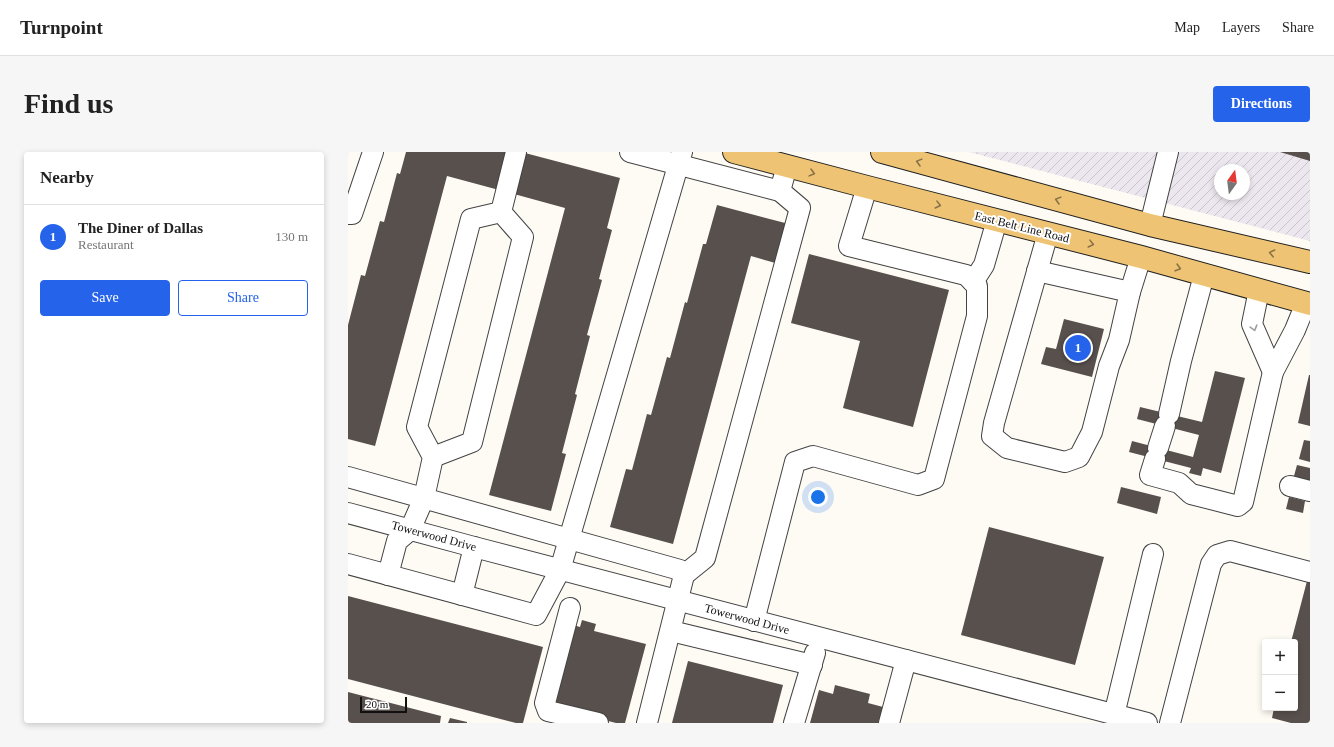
<!DOCTYPE html>
<html lang="en">
<head>
<meta charset="utf-8">
<style>
	:root { --surface:#fff; --page:#f6f6f6; --text:#222; --muted:#767676; --line:#e0e0e0; --accent:#2563eb }
	body { margin:0; font-family:"Times New Roman",serif; background:var(--page); color:var(--text) }
	.controls { position:absolute; right:12px; bottom:12px; display:grid; overflow:hidden; border-radius:4px; box-shadow:0 2px 6px #0003 }
	.controls button { width:36px; height:36px; display:grid; place-items:center; padding:0; border:0; border-bottom:1px solid var(--line); background:var(--surface); color:var(--text); font:20px sans-serif }
	.compass { position:absolute; left:866px; top:12px; width:36px; height:36px; border-radius:50%; background:var(--surface); box-shadow:0 2px 6px #0003; rotate:14deg }
	.scale { position:absolute; left:12px; bottom:10px; width:47px; box-sizing:border-box; padding-left:4px; border:2px solid #101010; border-top:0; font-size:11px; line-height:14px; white-space:nowrap; color:#101010; -webkit-text-stroke:3px #fff; paint-order:stroke }
	.you { position:absolute; left:470px; top:345px; width:14px; height:14px; margin:-10px; border:3px solid #fff; border-radius:50%; background:#1a73e8; box-shadow:0 0 0 6px #1a73e833 }
	.badge { display:grid; place-items:center; width:26px; height:26px; border-radius:50%; background:var(--accent); color:#fff; font-size:13px; font-weight:700 }
	.pin { position:absolute; translate:-50% -50%; border:2px solid #fff; box-shadow:0 1px 4px #0006 }
	.list { margin:0; padding:0; list-style:none }
	h2 { display:flex; justify-content:space-between; align-items:center; height:52px; margin:0; padding:0 16px; font-size:17px }
	h2 small { font-size:13px; font-weight:400; color:var(--muted) }
	.list li { display:grid; grid-template-columns:26px 1fr auto; gap:12px; align-items:center; box-sizing:border-box; height:64px; padding:0 16px; border-top:1px solid var(--line) }
	.list b { display:block; font-size:15px; white-space:nowrap }
	.list p { margin:0; font-size:13px; white-space:nowrap; color:var(--muted) }
	.list em { font-size:13px; font-style:normal; color:var(--muted) }
	.actions { display:flex; gap:8px; padding:12px 16px }
	.actions a { flex:1; padding:9px 0; border:1px solid var(--accent); border-radius:4px; text-align:center; font-size:14px; color:var(--accent) }
	.actions .main { background:var(--accent); color:#fff }
	.map { position:relative; flex:none; width:962px; height:571px; overflow:hidden; border-radius:4px }
	header { display:flex; align-items:center; gap:24px; box-sizing:border-box; height:56px; padding:0 20px; background:var(--surface); border-bottom:1px solid var(--line) }
	header strong { font-size:19px }
	nav { display:flex; gap:22px; margin-inline-start:auto; font-size:14px }
	.intro { display:flex; align-items:center; justify-content:space-between; box-sizing:border-box; height:96px; padding:0 24px }
	h1 { margin:0; font-size:28px }
	.button { padding:10px 18px; border-radius:4px; background:var(--accent); color:#fff; font-size:14px; font-weight:700 }
	main { display:flex; gap:24px; padding:0 24px }
	aside { flex:1; background:var(--surface); border-radius:4px; box-shadow:0 2px 6px #0003 }
	.map>svg:first-child { display:block }
	.industrial { fill:url(#industrial-furrows); fill-rule:evenodd }
	.building { fill:#58504d }
	.lines { fill:none; stroke-linecap:round; stroke-linejoin:round }
	.minor-casing { stroke:#434343; stroke-width:22 }
	.major-casing { stroke:#212121; stroke-width:24 }
	.minor { stroke:#fff; stroke-width:20 }
	.major { stroke:#eec474; stroke-width:22 }
	.oneway { stroke:#8a7347 }
	.oneway2 { stroke:#9f9f9f }
	.labels { text-anchor:middle; dominant-baseline:central; stroke-width:4; stroke-linejoin:round; paint-order:stroke }
	.street-label { font-size:12px; fill:#101010; stroke:#fff }
</style>
</head>
<body>
<header>
<strong>Turnpoint</strong>
<nav><a>Map</a><a>Layers</a><a>Share</a></nav>
</header>
<div class="intro"><h1>Find us</h1><a class="button">Directions</a></div>
<main>
<aside>
<h2>Nearby<small></small></h2>
<ul class="list">
<li><span class="badge">1</span><div><b>The Diner of Dallas</b><p>Restaurant</p></div><em>130 m</em></li>
</ul>
<div class="actions"><a class="main">Save</a><a>Share</a></div>
</aside>
<div class="map">
<svg width="962" height="571" viewBox="0 0 962 571">
	<defs>
		<pattern id="industrial-furrows" width="10" height="10" patternUnits="userSpaceOnUse"><rect width="10" height="10" fill="#ece6ee"/><path d="M-1 1l2-2M0 10L10 0M9 11l2-2" fill="none" stroke="#c9c4cb"/></pattern>
	</defs>
	<rect width="100%" height="100%" fill="#fefbf4"/>
	<path class="industrial" d="M621,0H962V89ZM872,18H896V42H872Z"/>
	<g class="building">
		<polygon points="58,0 161,0 151,38 99,24 27,294 0,287 0,173 13,123 17,124 32,69 36,70 49,21 52,22"/>
		<polygon points="932,0 962,0 962,9"/>
		<polygon points="177,1 272,26 259,76 264,78 251,127 254,128 239,183 242,184 227,242 229,243 214,301 218,302 203,359 141,343 217,56 166,42"/>
		<polygon points="369,53 441,72 431,112 403,104 325,392 262,375 278,317 284,318 299,262 303,263 319,205 322,206 337,150 339,151 355,92 358,92"/>
		<polygon points="461,102 601,138 565,275 495,256 512,189 443,171"/>
		<polygon points="716,167 756,177 744,225 693,212 698,195 708,197"/>
		<polygon points="867,219 897,226 873,321 855,316 853,324 841,321 843,316 781,300 784,289 845,305 851,283 789,267 792,255 854,270"/>
		<polygon points="961,223 962,223 962,274 950,271"/>
		<polygon points="956,288 962,289 962,310 951,307"/>
		<polygon points="949,313 962,316 962,329 946,324"/>
		<polygon points="773,335 813,345 809,362 769,351"/>
		<polygon points="941,345 957,349 955,361 938,357"/>
		<polygon points="641,375 756,405 727,513 613,483"/>
		<polygon points="959,429 962,430 962,571 943,571 924,566 926,556 947,556 947,490 943,490"/>
		<polygon points="0,444 195,495 175,571 168,571 0,527"/>
		<polygon points="234,468 248,472 246,479 298,492 277,571 268,571 201,554 222,472 232,475"/>
		<polygon points="340,509 435,533 425,571 324,571"/>
		<polygon points="487,533 522,542 520,551 535,555 530,571 462,571 471,538 485,542"/>
		<polygon points="0,540 93,564 92,571 0,571"/>
		<polygon points="102,566 119,570 119,571 100,571"/>
	</g>
	<g class="lines">
		<defs>
			<g id="minor">
				<polyline points="282,0 432,39"/>
				<polyline points="0,62 4,62 25,0"/>
				<polyline points="802,73 820,0"/>
				<polyline points="700,81 646,271 644,284 659,296 717,310 731,305 744,280 761,214 771,188 782,140 793,105"/>
				<polyline points="689,119 782,140"/>
				<polyline points="625,130 636,113 649,68"/>
				<polyline points="911,138 904,172 925,220"/>
				<polyline points="821,262 833,209 856,123"/>
				<polyline points="810,296 817,274"/>
				<polyline points="85,305 124,290 175,85 153,60"/>
				<polyline points="807,307 802,323 831,331 843,342 890,354 895,350 925,220 947,178 958,151"/>
				<polyline points="0,325 332,418 336,423 299,571"/>
				<polyline points="942,334 962,339"/>
				<polyline points="0,361 126,395 799,571"/>
				<polyline points="0,412 188,463 212,418 334,0"/>
				<polyline points="40,423 49,389 62,378 76,346 85,305 69,275 123,67 153,60 168,0"/>
				<polyline points="336,423 357,406 452,56 432,39 439,14"/>
				<polyline points="114,443 126,395"/>
				<polyline points="222,456 197,551 200,559 250,571"/>
				<polyline points="406,469 447,310 465,304 570,333 586,327 629,164 629,134 618,123 501,94 519,35"/>
				<polyline points="323,479 464,513"/>
				<polyline points="766,563 805,402"/>
				<polyline points="446,571 467,501"/>
				<polyline points="541,571 558,508"/>
				<polyline points="822,571 863,412 869,403 882,399 962,420"/>
			</g>
			<g id="major">
				<polyline points="386,0 519,35 793,105 962,152"/>
				<polyline points="534,0 802,73 962,110"/>
			</g>
		</defs>
		<use href="#minor" class="minor-casing"/>
		<use href="#major" class="major-casing"/>
		<use href="#minor" class="minor"/>
		<use href="#major" class="major"/>
	</g>
	<defs><path id="oneway-chevron" d="M-2-3.5L2.5 0L-2 3.5" fill="none" stroke-width="1.6" stroke-linecap="round" stroke-linejoin="round"/></defs>
	<g class="oneway">
		<use href="#oneway-chevron" transform="translate(571 10) rotate(-165)"/>
		<use href="#oneway-chevron" transform="translate(464 21) rotate(15)"/>
		<use href="#oneway-chevron" transform="translate(710 48) rotate(-165)"/>
		<use href="#oneway-chevron" transform="translate(590 53) rotate(14)"/>
		<use href="#oneway-chevron" transform="translate(743 92) rotate(14)"/>
		<use href="#oneway-chevron" transform="translate(924 101) rotate(-167)"/>
		<use href="#oneway-chevron" transform="translate(830 116) rotate(16)"/>
	</g>
	<use class="oneway2" href="#oneway-chevron" transform="translate(906 176) rotate(74)"/>
	<g class="labels">
		<g class="street-label">
			<text transform="translate(674 75) rotate(14)">East Belt Line Road</text>
			<text transform="translate(86 384) rotate(15)">Towerwood Drive</text>
			<text transform="translate(399 467) rotate(15)">Towerwood Drive</text>
		</g>
	</g>
</svg>
<div class="controls">
<button>+</button>
<button>−</button>
</div>
<svg class="compass" viewBox="-18 -18 36 36"><path d="M0-13l5 13h-10z" fill="#e53935"/><path d="M0 13l5-13h-10z" fill="#767676"/></svg>
<div class="scale">20 m</div>
<div class="you"></div>
<div class="pin badge" style="left:730px;top:196px">1</div>
</div>
</main>
</body>
</html>
